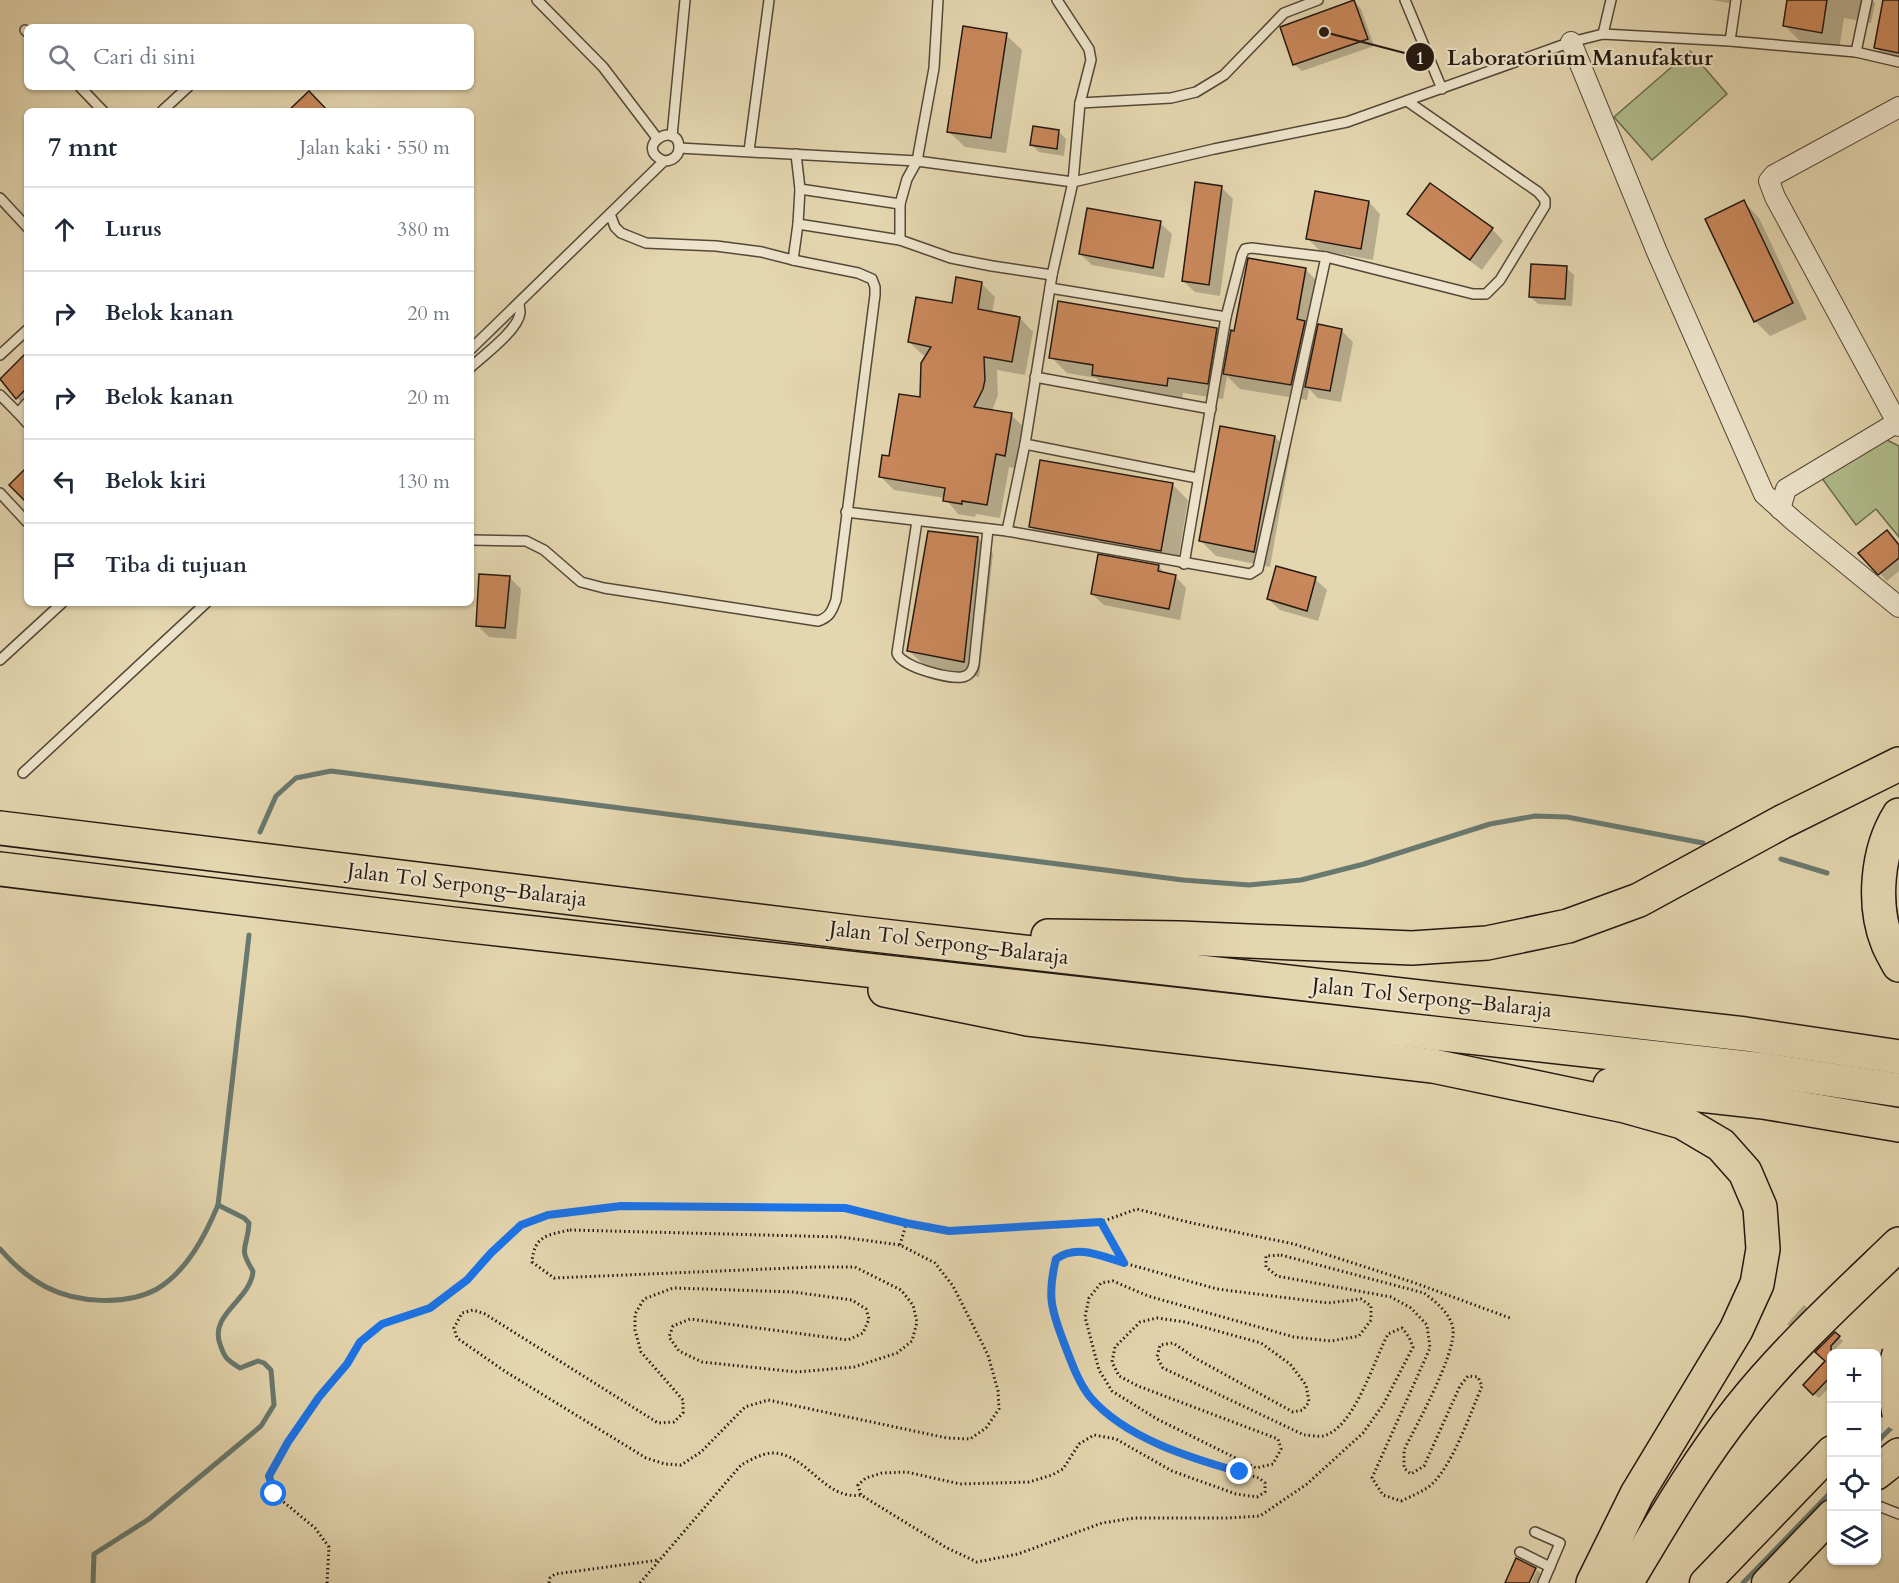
<!DOCTYPE html>
<html lang="id">
<head>
<meta charset="utf-8">
<style>
	:root { --surface:#fff; --page:#f2f2f3; --text:#1f2937; --muted:#747a83; --line:#e0e1e3 }
	body { margin:0; font-family:Cardo,serif; background:var(--page); color:var(--text) }
	.controls { position:absolute; right:18px; bottom:18px; display:grid; overflow:hidden; border-radius:9px; box-shadow:0 2px 4px #0004 }
	.controls button { width:54px; height:54px; display:grid; place-items:center; padding:0; border:0; border-bottom:2px solid var(--line); background:var(--surface); color:var(--text); font:30px sans-serif }
	.stop { position:absolute; width:18px; height:18px; margin:-14px; border:4px solid #1a73e8; border-radius:50%; background:#fff }
	.stop.end { background:#1a73e8; border-color:#fff; box-shadow:0 2px 6px #0008 }
	.list { margin:0; padding:0; list-style:none }
	h2 { display:flex; justify-content:space-between; align-items:center; height:78px; margin:0; padding:0 24px; font-size:26px }
	h2 small { font-size:20px; font-weight:400; color:var(--muted) }
	.list li { display:grid; grid-template-columns:39px 1fr auto; gap:18px; align-items:center; box-sizing:border-box; height:84px; padding:0 24px; border-top:2px solid var(--line) }
	.list b { display:block; font-size:22px; white-space:nowrap }
	.list em { font-size:20px; font-style:normal; color:var(--muted) }
	.icon { flex:none; width:33px; height:33px; fill:none; stroke:currentColor; stroke-width:2; stroke-linecap:round; stroke-linejoin:round }
	.map { position:relative; flex:none; width:1899px; height:1583px; overflow:hidden }
	.search { position:absolute; background:var(--surface); box-shadow:0 2px 4px #0004; left:24px; top:24px; width:450px; height:66px; display:flex; align-items:center; gap:15px; box-sizing:border-box; padding:0 21px; border-radius:9px; color:var(--muted); font-size:22px }
	.panel { position:absolute; background:var(--surface); box-shadow:0 2px 4px #0004; left:24px; top:108px; width:450px; height:498px; border-radius:9px }
	.map>svg:first-child { display:block }
	.green { fill:#b1be8d; stroke:#6a6c4f; stroke-width:1.5 }
	.shadow { fill:#0003 }
	.lines { fill:none; stroke-linecap:round; stroke-linejoin:round }
	.stream { stroke:#687970; stroke-width:5 }
	.building { fill:#c9885b; stroke:#241911; stroke-width:1.5 }
	.lane-casing { stroke:#544838; stroke-width:12 }
	.street-casing { stroke:#544838; stroke-width:22 }
	.primary-casing { stroke:#241911; stroke-width:33 }
	.highway-casing { stroke:#241911; stroke-width:36 }
	.path { stroke:#241911; stroke-width:3; stroke-dasharray:1.5 3; stroke-linecap:butt }
	.lane { stroke:#ede4cb; stroke-width:9 }
	.street { stroke:#ede4cb; stroke-width:20 }
	.primary { stroke:#e4d6af; stroke-width:30 }
	.highway { stroke:#e4d6af; stroke-width:33 }
	.highway-bridge-casing { stroke:#241911; stroke-width:36; stroke-linecap:butt }
	.highway-bridge { stroke:#e4d6af; stroke-width:33 }
	.route { stroke:#1a73e8; stroke-width:8 }
	.labels { text-anchor:middle; dominant-baseline:central; stroke-width:4.5; stroke-linejoin:round; paint-order:stroke }
	.street-label { font-size:21px; fill:#241911; stroke:#ede4cb }
	.leader { fill:none; stroke:#241911; stroke-width:2 }
	.callout-dot { fill:#241911; stroke:#ede4cb; stroke-width:2 }
	.mark-label { font-size:18px; text-anchor:middle; font-weight:bold; fill:#fff }
	.callout-label { font-size:22px; text-anchor:middle; font-weight:bold; fill:#241911; stroke:#ede4cb; stroke-width:4.5; stroke-linejoin:round; paint-order:stroke }
</style>
</head>
<body>
<div class="map">
<svg width="1899" height="1583" viewBox="0 0 1899 1583">
	<rect width="100%" height="100%" fill="#e4d6af"/>
	<filter id="stains"><feTurbulence type="fractalNoise" baseFrequency=".00333" numOctaves="4"/><feColorMatrix values="0 0 0 0 .2 0 0 0 0 .09 0 0 0 0 .02 0 0 0 .5 -.17"/></filter>
	<radialGradient id="worn" r=".72"><stop offset=".6" stop-color="#630" stop-opacity="0"/><stop offset="1" stop-color="#630" stop-opacity=".3"/></radialGradient>
	<g class="green">
		<polygon points="1690,51 1727,94 1652,160 1614,117"/>
		<polygon points="1885,439 1899,446 1899,537 1876,509 1856,525 1821,477"/>
	</g>
	<g class="shadow">
		<polygon points="1712,0 1740,0 1739,5"/>
		<polygon points="1789,0 1872,0 1875,3 1871,23 1844,18 1839,50 1802,43 1784,25"/>
		<polygon points="1884,0 1899,0 1899,58 1883,55 1876,47"/>
		<polygon points="1354,1 1361,9 1374,46 1302,71 1294,64"/>
		<polygon points="1006,35 1022,50 1006,153 965,147 949,132"/>
		<polygon points="1058,131 1066,139 1064,156 1039,152 1032,145"/>
		<polygon points="1221,187 1233,199 1220,296 1195,292 1183,281"/>
		<polygon points="1369,202 1380,214 1373,260 1319,250 1308,239"/>
		<polygon points="1744,202 1759,218 1807,319 1770,336 1755,321"/>
		<polygon points="1409,214 1492,229 1503,241 1482,270 1420,225"/>
		<polygon points="1160,223 1172,234 1164,278 1092,265 1080,254"/>
		<polygon points="1566,268 1574,275 1572,306 1538,304 1530,297"/>
		<polygon points="1305,269 1321,285 1313,331 1317,335 1341,330 1353,342 1341,402 1318,398 1309,389 1307,400 1240,389 1227,376 1223,399 1183,393 1182,401 1109,391 1096,378 1067,373 1051,357 1217,329 1230,343 1235,332"/>
		<polygon points="982,284 995,297 992,313 1020,318 1033,332 1025,375 997,370 998,395 992,411 1011,415 1025,428 1019,469 1009,467 1000,518 976,514 975,517 958,514 945,498 894,490 880,476 921,399 927,356 923,355 909,342"/>
		<polygon points="27,354 27,408 17,398"/>
		<polygon points="1275,437 1290,453 1270,567 1216,556 1201,541"/>
		<polygon points="1172,484 1188,500 1177,566 1046,542 1031,527"/>
		<polygon points="978,538 993,554 979,677 925,666 909,651"/>
		<polygon points="1899,545 1899,571 1887,581 1861,554"/>
		<polygon points="1158,566 1167,575 1175,576 1186,588 1180,620 1104,605 1092,594"/>
		<polygon points="509,577 521,589 516,639 489,637 477,625"/>
		<polygon points="1315,579 1327,590 1318,621 1280,610 1268,599"/>
		<polygon points="1804,1305 1810,1311 1792,1329 1787,1324"/>
		<polygon points="1835,1334 1843,1341 1834,1351 1837,1354 1832,1354 1832,1385 1819,1398 1805,1385 1827,1361 1817,1352"/>
		<polygon points="1537,1570 1542,1575 1538,1583 1531,1583"/>
	</g>
	<g class="lines">
		<g class="stream">
			<polyline points="260,832 276,796 296,778 331,771 1183,880 1249,885 1301,880 1364,864 1490,824 1535,816 1567,817 1703,843"/>
			<polyline points="1781,859 1827,873"/>
			<path d="M0,1249C12,1263 29,1278 46,1287C77,1303 126,1306 157,1289C187,1271 205,1236 218,1205L249,935"/>
			<polyline points="1876,1443 1896,1423"/>
			<path d="M93,1583L94,1554L149,1519L261,1426L274,1405L271,1370L264,1363L258,1361L240,1368C227,1360 225,1359 220,1344C209,1314 251,1300 253,1271C237,1246 248,1249 249,1223L244,1218L218,1205"/>
			<polyline points="1743,1583 1832,1491"/>
		</g>
	</g>
	<g class="building">
		<polygon points="1354,0 1368,39 1293,65 1280,27"/>
		<polygon points="1787,0 1827,0 1822,33 1783,26"/>
		<polygon points="1883,0 1899,0 1899,53 1874,48"/>
		<polygon points="963,26 1007,33 991,138 947,132"/>
		<polygon points="309,91 328,111 288,111"/>
		<polygon points="1033,126 1059,130 1057,149 1030,145"/>
		<polygon points="1195,182 1222,186 1209,285 1182,281"/>
		<polygon points="1430,183 1493,228 1470,260 1407,214"/>
		<polygon points="1315,191 1369,201 1361,249 1306,239"/>
		<polygon points="1744,200 1793,303 1754,322 1705,219"/>
		<polygon points="1087,208 1161,221 1153,268 1079,254"/>
		<polygon points="1248,258 1306,268 1297,319 1305,321 1291,385 1223,374 1231,330 1234,331"/>
		<polygon points="1531,264 1567,266 1565,299 1529,297"/>
		<polygon points="956,277 982,282 978,309 1020,317 1012,362 984,357 985,380 983,389 974,407 1012,413 1005,456 996,454 987,505 962,501 962,504 943,501 945,488 879,477 882,455 889,456 899,394 920,397 921,363 931,347 908,342 916,297 952,303"/>
		<polygon points="1058,301 1217,328 1208,384 1168,378 1167,386 1092,375 1093,365 1049,358"/>
		<polygon points="1318,324 1342,329 1330,391 1305,387"/>
		<polygon points="27,352 27,388 16,399 0,379"/>
		<polygon points="1220,426 1275,436 1254,552 1199,541"/>
		<polygon points="1040,460 1173,483 1161,551 1029,527"/>
		<polygon points="27,467 27,503 9,485"/>
		<polygon points="1887,530 1899,545 1899,558 1878,575 1858,553"/>
		<polygon points="928,531 978,537 964,662 907,651"/>
		<polygon points="1098,554 1159,565 1158,571 1176,575 1169,609 1091,594"/>
		<polygon points="1276,566 1316,577 1307,611 1267,599"/>
		<polygon points="479,574 510,576 505,628 476,626"/>
		<polygon points="1835,1332 1840,1336 1831,1346 1832,1375 1813,1395 1803,1385 1825,1361 1815,1352"/>
		<polygon points="1516,1558 1536,1568 1529,1583 1505,1583"/>
	</g>
	<g class="lines">
		<defs>
			<g id="lane">
				<polyline points="537,0 603,67 657,138"/>
				<polyline points="1057,0 1089,49 1091,60 1080,103 1073,182 1052,275 1025,444 1007,531 1250,574 1258,569 1326,257 1473,294 1486,294 1500,280 1545,206 1545,200 1538,192 1407,101"/>
				<polyline points="1405,0 1442,89"/>
				<polyline points="25,30 27,32"/>
				<polyline points="1603,34 1611,0"/>
				<polyline points="1730,41 1736,0"/>
				<polyline points="1856,52 1899,62"/>
				<polyline points="80,87 103,111"/>
				<polyline points="1080,103 1171,98 1196,92 1224,75 1284,13 1318,0"/>
				<polyline points="162,111 188,87"/>
				<polyline points="672,136 685,0"/>
				<polyline points="679,148 917,161 1073,182 1214,149 1347,122 1571,42 1603,34 1730,41 1856,52 1867,0"/>
				<polyline points="749,151 769,0"/>
				<polyline points="796,154 800,189 798,224 900,240 951,258 992,266 1052,275"/>
				<polyline points="800,189 900,204"/>
				<polyline points="0,198 27,227"/>
				<polyline points="900,240 900,204 907,179 917,161 934,68 938,0"/>
				<polyline points="793,260 798,224"/>
				<polyline points="1050,288 1226,317 1242,255 1245,249 1252,248 1326,257"/>
				<path d="M471,349L664,161C673,161 680,155 679,146C676,120 632,147 664,161"/>
				<polyline points="0,355 27,330"/>
				<path d="M471,367C484,355 518,330 520,313C520,309 519,306 519,303"/>
				<polyline points="1035,377 1211,409"/>
				<polyline points="0,395 18,413"/>
				<polyline points="27,403 18,413 27,423"/>
				<polyline points="1025,444 1197,478"/>
				<polyline points="0,493 27,522"/>
				<polyline points="846,512 1007,531"/>
				<path d="M917,521L897,653C901,667 949,679 962,677C969,676 973,670 974,664L988,529"/>
				<path d="M471,540L526,541L544,550L581,582L604,588L818,621C830,617 832,611 836,600L875,295V287L872,279L858,273L793,260L762,252L716,246L646,243L621,233L615,227L610,214"/>
				<polyline points="1184,564 1226,317"/>
				<polyline points="0,660 62,603"/>
				<polyline points="23,773 206,603"/>
				<polyline points="1876,1505 1899,1514"/>
				<polyline points="1535,1532 1560,1543 1543,1583"/>
				<polyline points="1520,1552 1550,1567"/>
			</g>
			<g id="street">
				<polyline points="1571,42 1657,252 1764,494 1794,521 1899,607"/>
				<polyline points="1899,107 1774,175 1769,181 1775,197 1899,426"/>
				<polyline points="1780,509 1786,489 1896,423"/>
			</g>
			<g id="primary">
				<polyline points="1705,1583 1832,1451"/>
				<polyline points="1767,1583 1832,1515"/>
			</g>
			<g id="highway">
				<path d="M1899,815C1877,850 1872,905 1888,944C1891,951 1895,958 1899,965"/>
				<polyline points="0,828 857,933 1745,1034 1899,1057"/>
				<polyline points="0,869 453,924 1765,1070 1899,1090"/>
				<polyline points="1048,936 1180,938 1412,948 1487,943 1568,926 1639,900 1782,822 1899,764"/>
				<polyline points="885,990 1028,1019 1433,1066 1625,1106 1682,1122 1721,1145 1745,1172 1760,1207 1763,1249 1757,1284 1736,1330 1637,1494 1593,1583"/>
				<polyline points="1610,1085 1763,1102 1899,1125"/>
				<polyline points="1876,1473 1899,1455"/>
				<path d="M1626,1583C1662,1523 1697,1462 1740,1408C1787,1349 1845,1296 1899,1244"/>
			</g>
		</defs>
		<use href="#lane" class="lane-casing"/>
		<use href="#street" class="street-casing"/>
		<use href="#primary" class="primary-casing"/>
		<use href="#highway" class="highway-casing"/>
		<g class="path">
			<path d="M1101,1222L1124,1263L1217,1289L1328,1303L1361,1299L1371,1306V1320L1359,1336L1331,1341L1294,1337L1148,1296L1113,1281L1101,1283L1089,1298L1085,1317L1099,1370L1112,1391L1157,1419L1256,1468L1273,1464L1281,1449L1278,1439L1138,1386L1119,1376L1112,1362L1115,1347L1140,1322L1157,1318L1185,1322L1261,1343L1290,1364L1306,1385L1309,1402L1303,1410L1293,1412L1195,1358L1173,1343L1160,1345L1157,1357L1163,1368L1304,1435C1310,1435 1318,1437 1323,1436C1354,1429 1374,1360 1388,1334L1402,1328L1409,1337L1413,1347L1383,1405L1363,1433L1307,1484L1260,1516L1227,1518H1134L1102,1523L1018,1554L977,1562L947,1548L861,1495L858,1485L866,1478L882,1473L907,1472L960,1484L1029,1482L1052,1475L1063,1469L1079,1444L1094,1435L1116,1439L1172,1471L1236,1494L1257,1497L1265,1492V1483L1259,1478C1207,1463 1124,1441 1089,1396C1078,1381 1071,1360 1064,1342C1051,1308 1047,1295 1056,1259C1077,1244 1102,1256 1124,1263"/>
			<path d="M570,1230L841,1237L900,1245L935,1263L953,1286L988,1355L998,1391L999,1409L986,1428L970,1439L947,1438L768,1400L745,1407L701,1452L681,1465L665,1464L646,1458L506,1372L457,1338L454,1328L462,1313L473,1310L485,1314L658,1423L674,1422L683,1413V1400L641,1352L635,1330V1314L644,1299L673,1288L793,1292L852,1300L866,1309L869,1319L863,1333L848,1340L690,1319L673,1326L669,1337L679,1351L702,1362L797,1372L854,1367L897,1353L912,1341L917,1322L913,1305L901,1290L855,1267H814L554,1278L532,1262C534,1236 547,1235 570,1230Z"/>
			<polyline points="900,1245 906,1224"/>
			<path d="M1281,1255L1424,1293C1435,1301 1451,1314 1453,1329C1456,1354 1417,1424 1404,1450V1468L1411,1474L1424,1466L1460,1386L1468,1376L1478,1377L1482,1386C1471,1412 1450,1473 1427,1488C1419,1493 1410,1497 1401,1501L1383,1495L1372,1478L1430,1348L1427,1325L1411,1308L1391,1297L1277,1276L1266,1267V1256Z"/>
			<polyline points="327,1583 329,1547 315,1528 274,1494 269,1476 288,1442 319,1397 347,1364 360,1342 382,1324 430,1308 467,1280 491,1253 521,1225 548,1215 621,1206 845,1208 906,1223 949,1231 1101,1222 1137,1209 1192,1223 1294,1244 1415,1283 1510,1318"/>
			<polyline points="549,1583 550,1578 555,1574 659,1560"/>
			<path d="M640,1583L741,1465C750,1460 761,1454 771,1453C807,1452 824,1501 861,1495"/>
		</g>
		<use href="#lane" class="lane"/>
		<use href="#street" class="street"/>
		<use href="#primary" class="primary"/>
		<use href="#highway" class="highway"/>
		<defs>
			<path id="highway-bridge" d="M1899,1354C1893,1373 1895,1394 1899,1414"/>
		</defs>
		<use href="#highway-bridge" class="highway-bridge-casing"/>
		<use href="#highway-bridge" class="highway-bridge"/>
	</g>
	<g class="lines">
		<path class="route" d="M274,1494L269,1476L288,1442L319,1397L347,1364L360,1342L382,1324L430,1308L467,1280L491,1253L521,1225L548,1215L621,1206L845,1208L906,1223L949,1231L1101,1222L1124,1263C1101,1256 1077,1244 1056,1259C1047,1295 1051,1309 1064,1343C1071,1361 1078,1382 1090,1397C1125,1438 1190,1458 1240,1472"/>
	</g>
	<g class="labels">
		<g class="street-label">
			<text transform="translate(467 885) rotate(7)">Jalan Tol Serpong–Balaraja</text>
			<text transform="translate(949 943) rotate(7)">Jalan Tol Serpong–Balaraja</text>
			<text transform="translate(1432 998) rotate(6)">Jalan Tol Serpong–Balaraja</text>
		</g>
	</g>
	<path class="leader" d="M1324 32L1420 57"/>
	<g class="callout-dot">
		<circle cx="1324" cy="32" r="6"/>
		<circle cx="1420" cy="57" r="15"/>
	</g>
	<g class="mark-label">
		<text x="1420" y="64">1</text>
	</g>
	<g class="callout-label">
		<text x="1580" y="65">Laboratorium Manufaktur</text>
	</g>
	<rect width="100%" height="100%" filter="url(#stains)"/>
	<rect width="100%" height="100%" fill="url(#worn)"/>
</svg>
<div class="controls">
<button>+</button>
<button>−</button>
<button><svg class="icon" aria-label="locate" viewBox="0 0 24 24"><circle cx="12" cy="12" r="6"/><path d="M12 2v4M12 18v4M2 12h4M18 12h4"/></svg></button>
<button><svg class="icon" aria-label="layers" viewBox="0 0 24 24"><path d="M12 4l9 5-9 5-9-5zM3 14l9 5 9-5"/></svg></button>
</div>
<div class="stop" style="left:274px;top:1494px"></div>
<div class="stop end" style="left:1240px;top:1472px"></div>
<div class="search"><svg class="icon" aria-label="search" viewBox="0 0 24 24"><circle cx="10" cy="10" r="6"/><path d="M15 15l6 6"/></svg>Cari di sini</div>
<section class="panel">
<h2>7 mnt<small>Jalan kaki · 550 m</small></h2>
<ul class="list">
<li><svg class="icon" aria-label="ahead" viewBox="0 0 24 24"><path d="M12 20V5M6 11l6-6 6 6"/></svg><div><b>Lurus</b></div><em>380 m</em></li>
<li><svg class="icon" aria-label="right" viewBox="0 0 24 24"><path d="M7 20v-9h11M14 6l5 5-5 5"/></svg><div><b>Belok kanan</b></div><em>20 m</em></li>
<li><svg class="icon" aria-label="right" viewBox="0 0 24 24"><path d="M7 20v-9h11M14 6l5 5-5 5"/></svg><div><b>Belok kanan</b></div><em>20 m</em></li>
<li><svg class="icon" aria-label="left" viewBox="0 0 24 24"><path d="M17 20v-9H6M10 6l-5 5 5 5"/></svg><div><b>Belok kiri</b></div><em>130 m</em></li>
<li><svg class="icon" aria-label="arrive" viewBox="0 0 24 24"><path d="M6 21V4h12l-3 4 3 4H6"/></svg><div><b>Tiba di tujuan</b></div></li>
</ul>
</section>
</div>
</body>
</html>
